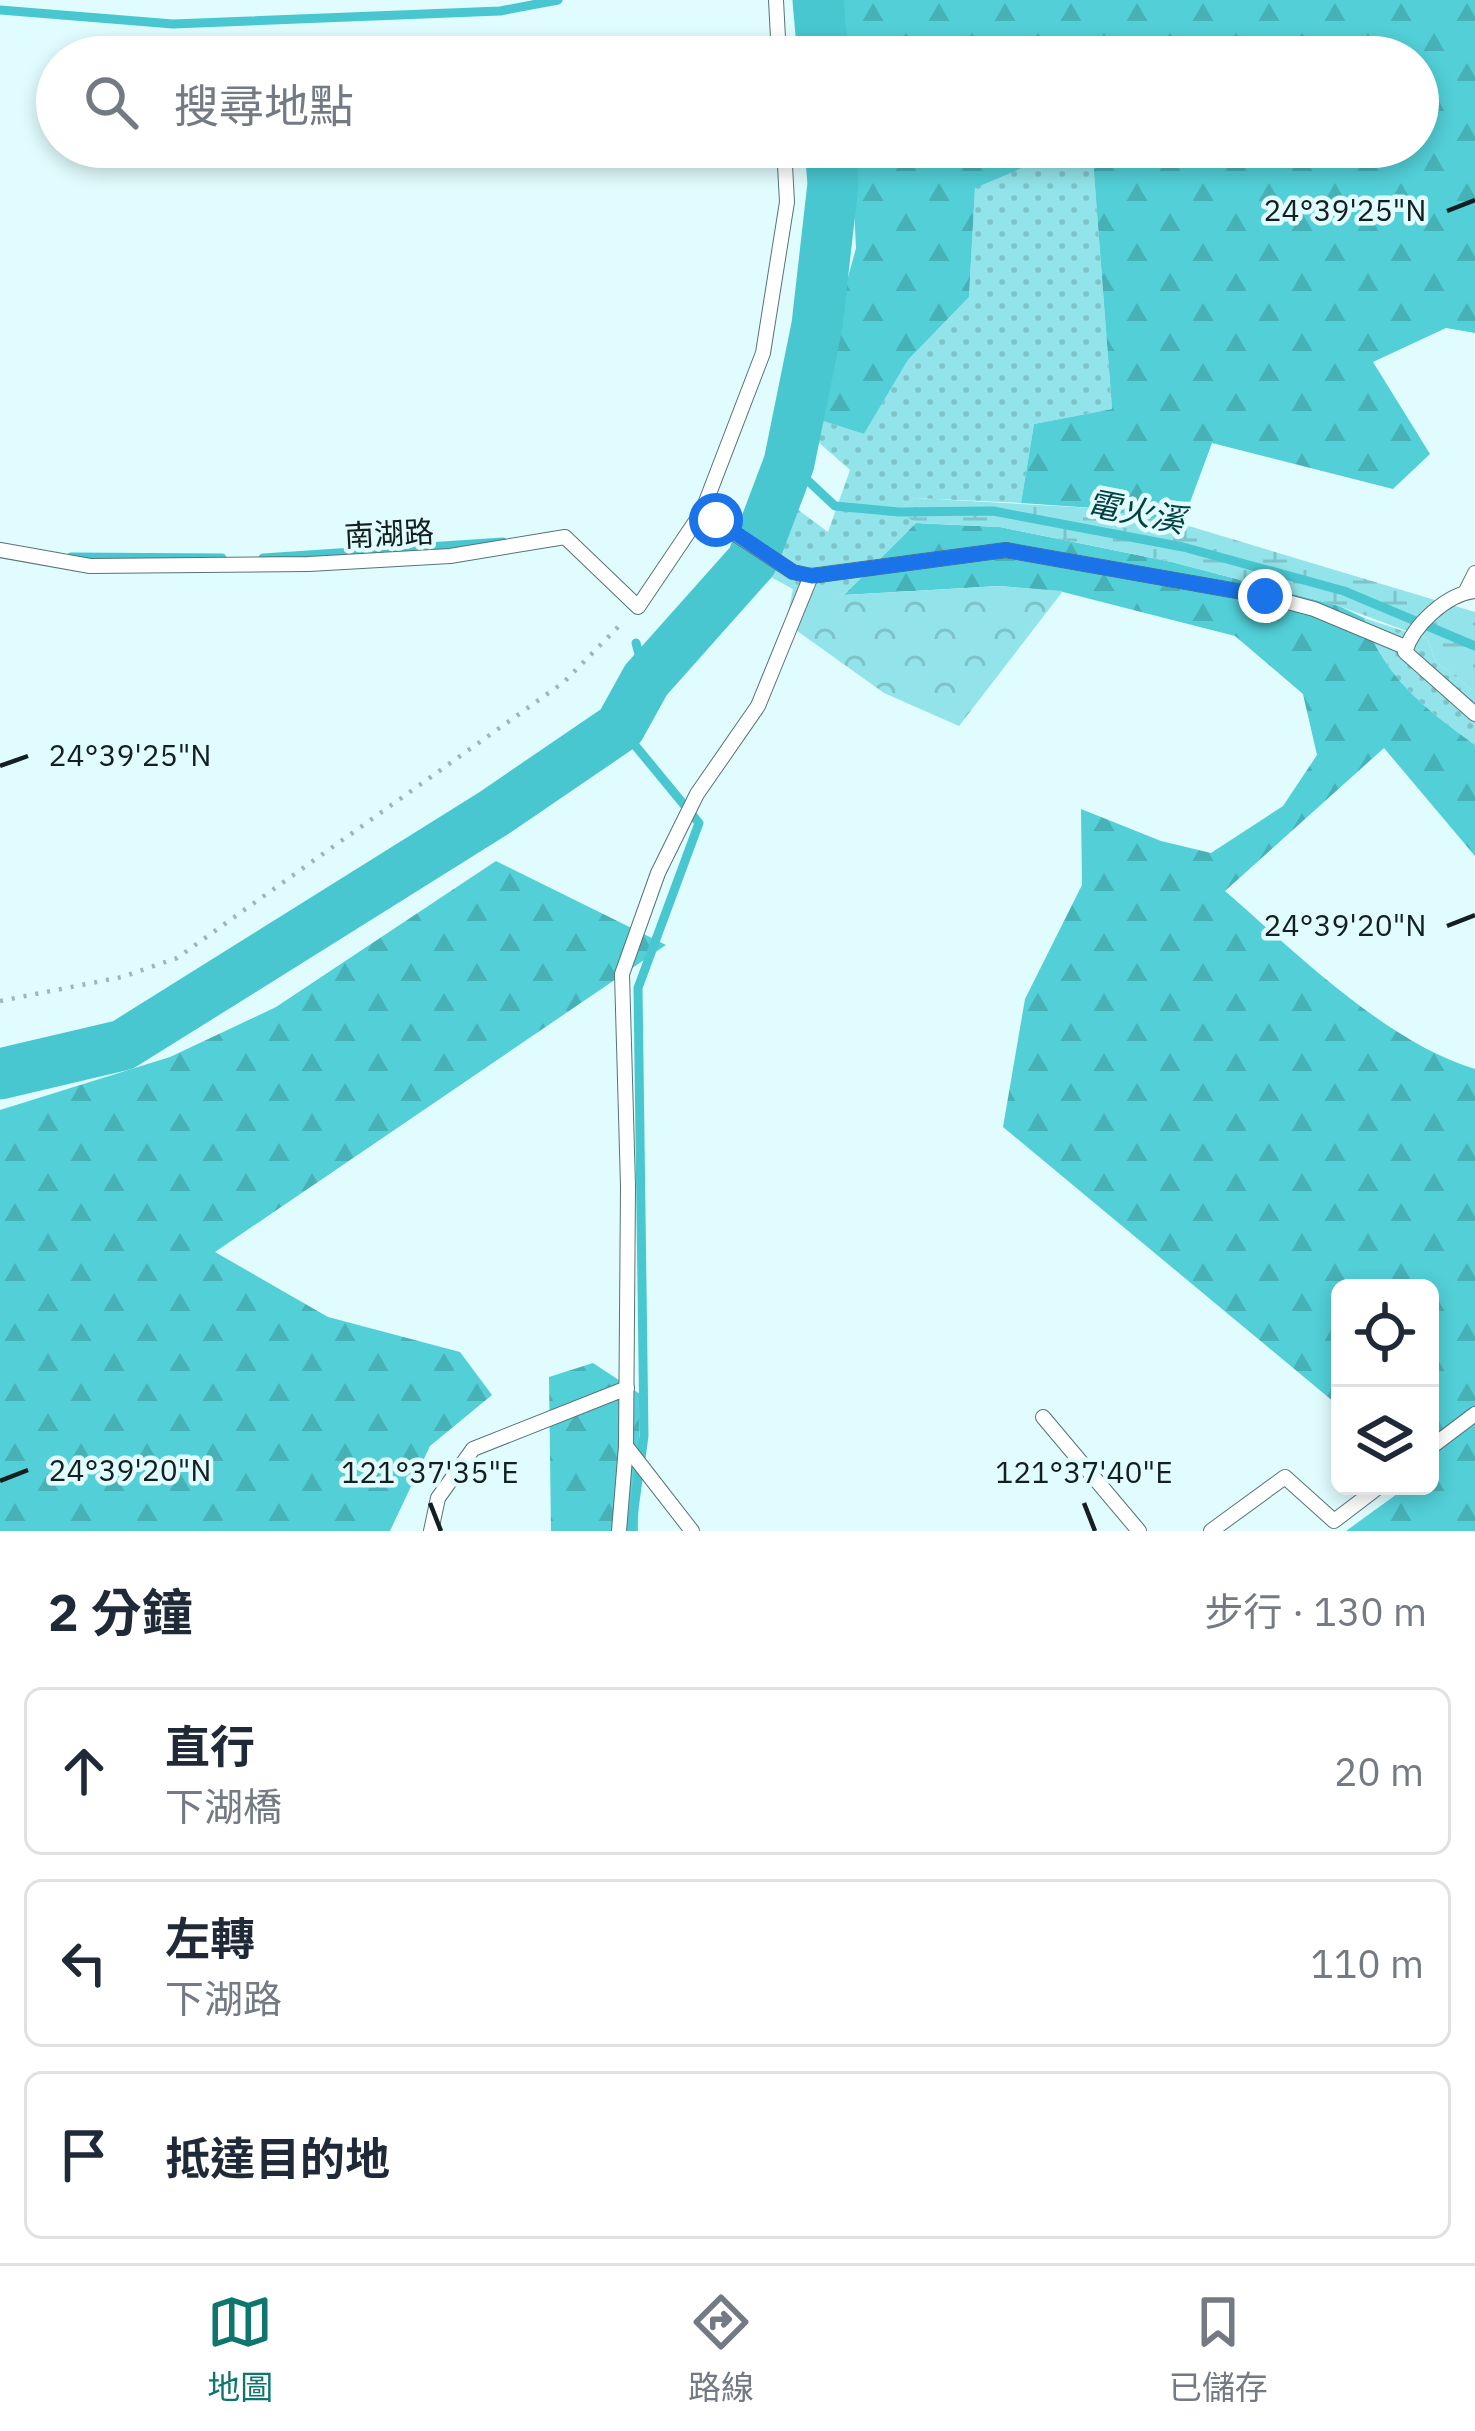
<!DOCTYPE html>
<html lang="zh-TW">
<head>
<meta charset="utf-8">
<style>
	:root { --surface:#fff; --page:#f2f2f3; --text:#1f2937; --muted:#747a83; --line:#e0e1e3; --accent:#0f766e }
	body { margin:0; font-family:"IBM Plex Sans","Noto Sans TC",sans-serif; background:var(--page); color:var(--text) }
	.controls { position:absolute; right:36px; bottom:36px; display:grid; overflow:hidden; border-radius:18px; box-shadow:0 6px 18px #0003 }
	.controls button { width:108px; height:108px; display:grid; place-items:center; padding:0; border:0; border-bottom:3px solid var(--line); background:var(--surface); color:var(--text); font:60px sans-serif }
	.stop { position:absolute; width:36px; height:36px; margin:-27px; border:9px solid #1a73e8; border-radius:50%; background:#fff }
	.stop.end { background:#1a73e8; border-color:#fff; box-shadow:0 3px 12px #0008 }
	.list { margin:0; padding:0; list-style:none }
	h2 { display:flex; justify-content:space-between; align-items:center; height:156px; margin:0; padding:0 48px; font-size:51px }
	h2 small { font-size:39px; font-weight:400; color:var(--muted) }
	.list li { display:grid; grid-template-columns:78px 1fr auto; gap:36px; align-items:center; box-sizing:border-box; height:168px; margin:0 24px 24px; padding:0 24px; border:3px solid var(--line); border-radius:18px }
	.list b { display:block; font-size:45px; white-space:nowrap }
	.list p { margin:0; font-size:39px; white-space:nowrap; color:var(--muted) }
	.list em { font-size:39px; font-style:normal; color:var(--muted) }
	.icon { flex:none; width:66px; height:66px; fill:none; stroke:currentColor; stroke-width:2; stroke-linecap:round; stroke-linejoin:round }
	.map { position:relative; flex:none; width:1475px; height:1531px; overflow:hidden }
	.search { position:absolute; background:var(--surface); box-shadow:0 6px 18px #0003; left:36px; right:36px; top:36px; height:132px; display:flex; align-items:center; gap:30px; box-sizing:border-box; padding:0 42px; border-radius:66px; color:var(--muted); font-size:45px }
	.sheet { height:732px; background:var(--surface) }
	nav { display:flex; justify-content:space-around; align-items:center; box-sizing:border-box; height:168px; border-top:3px solid var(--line); background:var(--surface); font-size:33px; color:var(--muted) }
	nav a { display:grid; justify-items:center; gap:6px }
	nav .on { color:var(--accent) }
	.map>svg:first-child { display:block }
	.grass { fill:url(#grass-dots) }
	.forest { fill:url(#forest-firs) }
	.wetland { fill:url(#wetland-marsh) }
	.park { fill:url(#park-crowns) }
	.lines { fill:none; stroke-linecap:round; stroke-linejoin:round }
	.stream { stroke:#48c7d0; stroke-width:9 }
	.river { stroke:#48c7d0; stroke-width:51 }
	.service-casing { stroke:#567476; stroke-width:16 }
	.path { stroke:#9fb5b7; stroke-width:4.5; stroke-dasharray:3 9; stroke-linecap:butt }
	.service { stroke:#fff; stroke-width:14 }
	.route { stroke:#1a73e8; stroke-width:15 }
	.ticks { fill:none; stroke:#131f20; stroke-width:4.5 }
	.labels { text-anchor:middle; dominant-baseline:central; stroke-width:9; stroke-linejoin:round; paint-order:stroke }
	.street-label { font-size:30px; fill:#131f20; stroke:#e1fcfe }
	.water-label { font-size:33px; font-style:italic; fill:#023f42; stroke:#e1fcfe }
	.ticks-label { font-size:30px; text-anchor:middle; fill:#131f20; stroke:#e1fcfe; stroke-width:9; stroke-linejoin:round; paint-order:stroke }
</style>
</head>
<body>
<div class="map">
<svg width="1475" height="1531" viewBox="0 0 1475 1531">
	<defs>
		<pattern id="grass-dots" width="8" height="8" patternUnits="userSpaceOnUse" patternTransform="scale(3)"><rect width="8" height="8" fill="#92e4ea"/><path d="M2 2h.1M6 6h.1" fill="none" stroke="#7dc3c8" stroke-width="1.8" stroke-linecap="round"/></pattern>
		<pattern id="forest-firs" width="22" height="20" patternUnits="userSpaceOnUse" patternTransform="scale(3)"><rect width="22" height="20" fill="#52cfd7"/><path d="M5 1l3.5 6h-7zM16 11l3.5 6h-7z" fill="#47b1b8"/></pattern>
		<pattern id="wetland-marsh" width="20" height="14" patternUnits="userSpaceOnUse" patternTransform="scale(3)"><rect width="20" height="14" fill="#92e4ea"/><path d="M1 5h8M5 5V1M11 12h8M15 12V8" fill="none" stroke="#7dc3c8"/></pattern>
		<pattern id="park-crowns" width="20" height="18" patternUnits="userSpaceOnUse" patternTransform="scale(3)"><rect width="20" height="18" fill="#92e4ea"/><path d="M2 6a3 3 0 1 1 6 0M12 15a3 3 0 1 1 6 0" fill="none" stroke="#7dc3c8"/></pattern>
	</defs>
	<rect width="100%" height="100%" fill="#e1fcfe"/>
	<g class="grass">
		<polygon points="1071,147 1092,147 1112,409 1034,424 1021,503 914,498 899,512 916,523 844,595 820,586 786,623 793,589 758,570 793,506 828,532 850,470 817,441 820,432 810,417 864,434 908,360 969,297 975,187"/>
		<path d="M1364,618L1428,639L1435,661L1475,692V745C1426,709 1384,678 1364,618Z"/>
	</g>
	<g class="forest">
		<polygon points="837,0 1475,0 1475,333 1446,328 1373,362 1430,454 1393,489 1212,443 1182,524 1093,508 1021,503 1034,424 1112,409 1092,147 1418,147 1418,57 842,57"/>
		<polygon points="851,147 1071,147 975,188 969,297 908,360 864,434 810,417 856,248"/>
		<path d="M916,523L1000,527L1172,562L1339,606L1364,618C1384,678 1426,709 1475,745V856L1384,748L1225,891C1294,951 1387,1043 1475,1069V1531H1346L1408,1486H1430V1288H1340V1407L1003,1127L1025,999L1082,885L1081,809L1161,841L1211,853L1283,806L1317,755L1303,694L1235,636L1063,592L1000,586L844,595Z"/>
		<polygon points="496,861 666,945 215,1252 328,1317 460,1352 492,1395 430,1446 390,1531 0,1531 0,1110 170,1057 276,1007"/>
		<polygon points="593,1363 640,1394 638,1531 551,1531 549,1377"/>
	</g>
	<polygon class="wetland" points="914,498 1093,508 1182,524 1475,612 1475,692 1435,661 1428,639 1339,606 1172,562 1000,527 916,523 899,512"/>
	<polygon class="park" points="820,585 844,595 1000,586 1063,591 959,726 884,693 786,623"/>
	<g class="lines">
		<g class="stream">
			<polyline points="0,10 173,24 500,11 558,0"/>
			<polyline points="789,463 835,506 899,512 993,511 1183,547 1344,591 1475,646"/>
			<polyline points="71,557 222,558"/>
			<polyline points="263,558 503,542"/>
			<polyline points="636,643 646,680"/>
			<polyline points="620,727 699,823 638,988 644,1436 631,1531"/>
		</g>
		<g class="river">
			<polyline points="818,0 823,57"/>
			<polyline points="0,1074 123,1045 494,813 620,727 646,680 752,561 789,463 817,325 833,184 830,147"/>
		</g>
		<defs>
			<g id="service">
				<polyline points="776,0 779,57"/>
				<polyline points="784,147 787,202 763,353 702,512 793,572 811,576 1006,550 1265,596 1314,609 1405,647"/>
				<polyline points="0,550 90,566 309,564 450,556 565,537 638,607 702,512"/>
				<polyline points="1466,591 1475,573"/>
				<path d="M1475,591C1447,594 1413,625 1405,652L1475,714"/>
				<polyline points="1043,1417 1139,1531"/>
				<polyline points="626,1446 692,1531"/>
				<polyline points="1430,1448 1475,1414"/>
				<polyline points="431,1531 438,1498 473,1449 627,1388"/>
				<polyline points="619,1531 626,1446 628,1186 622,974 658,873 697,794 758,706 811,576"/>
				<polyline points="1211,1531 1285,1477 1334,1521 1380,1486"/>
			</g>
		</defs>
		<use href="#service" class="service-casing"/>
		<polyline class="path" points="0,1001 122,977 177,958 564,682 621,624"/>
		<use href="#service" class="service"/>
	</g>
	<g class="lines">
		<polyline class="route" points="716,520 793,572 812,576 1006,550 1265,596"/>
	</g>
	<path class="ticks" d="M1447,211L1475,200M0,766L28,756M1447,926L1475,915M0,1481L28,1470M430,1503L441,1531M1084,1503L1095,1531"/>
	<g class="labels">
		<g class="street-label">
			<text transform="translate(389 533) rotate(-3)">南湖路</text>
		</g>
		<g class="water-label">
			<text transform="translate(1136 511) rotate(11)">電火溪</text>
		</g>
	</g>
	<g class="ticks-label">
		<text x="1345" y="221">24°39'25"N</text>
		<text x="130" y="766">24°39'25"N</text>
		<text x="1345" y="936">24°39'20"N</text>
		<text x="130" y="1481">24°39'20"N</text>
		<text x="430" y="1483">121°37'35"E</text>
		<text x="1084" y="1483">121°37'40"E</text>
	</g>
</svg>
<div class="controls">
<button><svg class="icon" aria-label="locate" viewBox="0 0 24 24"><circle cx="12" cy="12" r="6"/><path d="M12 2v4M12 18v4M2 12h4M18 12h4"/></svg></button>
<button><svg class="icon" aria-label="layers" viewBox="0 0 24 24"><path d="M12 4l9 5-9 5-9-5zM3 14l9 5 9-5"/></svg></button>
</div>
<div class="stop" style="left:716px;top:520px"></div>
<div class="stop end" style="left:1265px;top:596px"></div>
<div class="search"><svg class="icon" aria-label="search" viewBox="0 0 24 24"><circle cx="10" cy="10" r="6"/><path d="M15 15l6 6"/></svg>搜尋地點</div>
</div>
<section class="sheet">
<h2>2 分鐘<small>步行 · 130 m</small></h2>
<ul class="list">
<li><svg class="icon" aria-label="ahead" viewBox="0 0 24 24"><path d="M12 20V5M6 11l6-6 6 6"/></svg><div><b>直行</b><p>下湖橋</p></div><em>20 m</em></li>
<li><svg class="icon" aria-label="left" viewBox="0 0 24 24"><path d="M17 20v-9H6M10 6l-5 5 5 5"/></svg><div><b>左轉</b><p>下湖路</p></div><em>110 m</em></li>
<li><svg class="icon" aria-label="arrive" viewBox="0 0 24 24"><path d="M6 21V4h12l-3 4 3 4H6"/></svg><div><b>抵達目的地</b></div></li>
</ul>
</section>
<nav>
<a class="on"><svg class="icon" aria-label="map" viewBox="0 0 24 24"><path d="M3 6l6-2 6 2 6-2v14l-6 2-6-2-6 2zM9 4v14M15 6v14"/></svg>地圖</a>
<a><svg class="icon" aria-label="directions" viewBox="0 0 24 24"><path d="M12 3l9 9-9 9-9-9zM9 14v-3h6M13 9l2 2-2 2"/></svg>路線</a>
<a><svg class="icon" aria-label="saved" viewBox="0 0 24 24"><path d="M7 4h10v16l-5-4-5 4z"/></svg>已儲存</a>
</nav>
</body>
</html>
